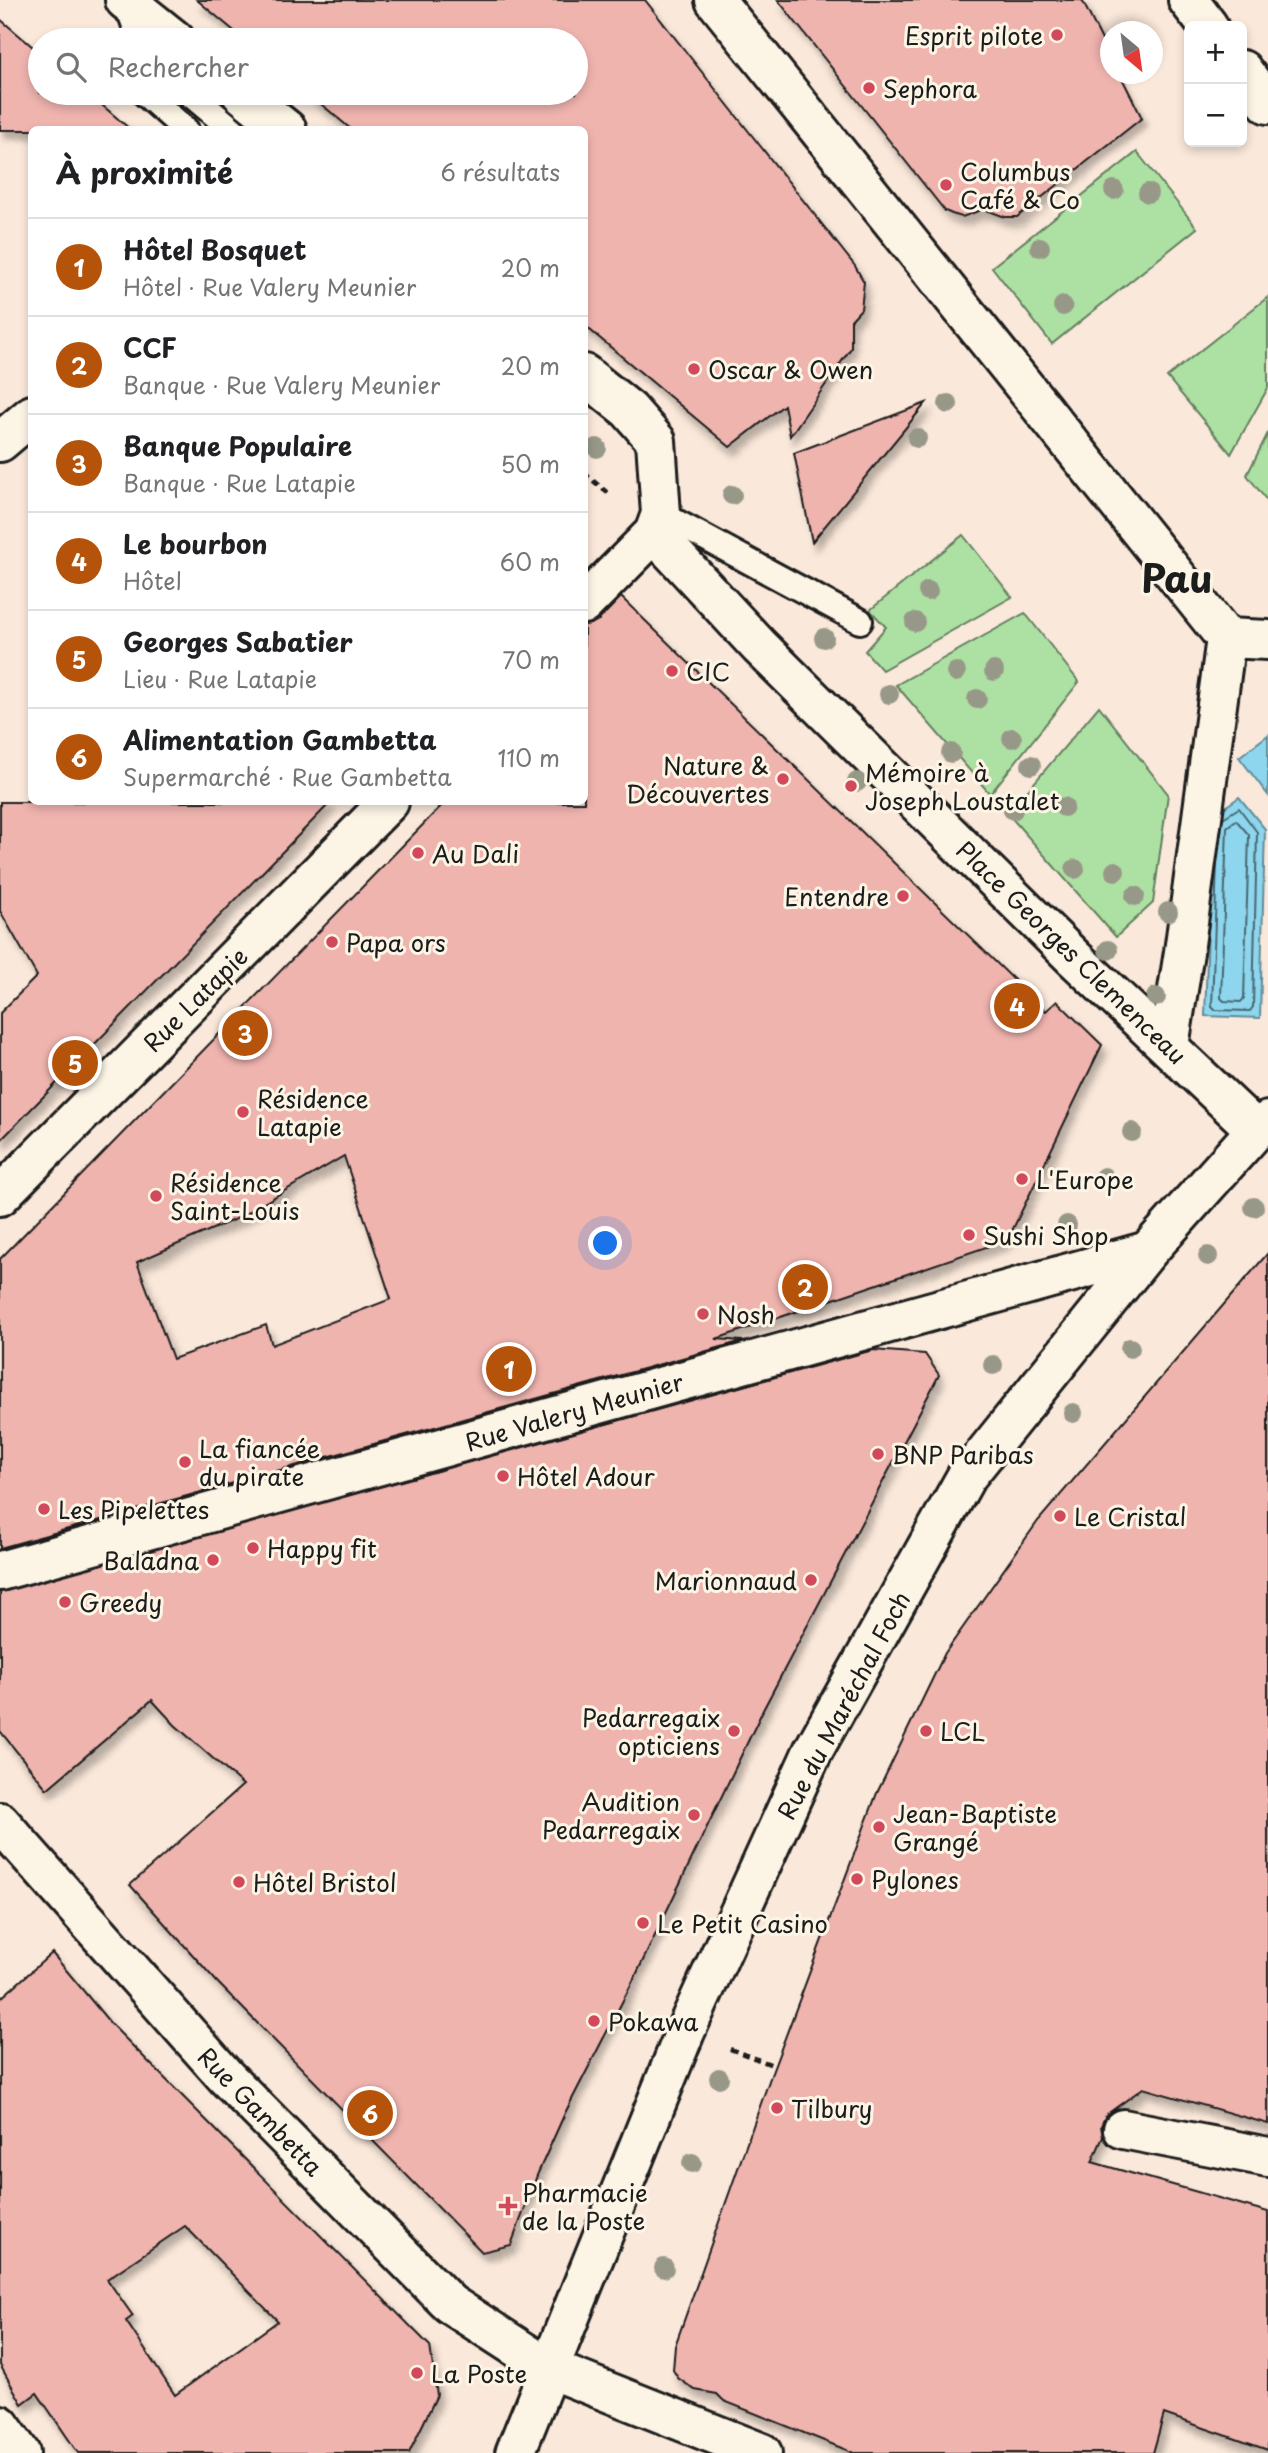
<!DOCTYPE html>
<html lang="fr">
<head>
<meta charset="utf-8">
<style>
	:root { --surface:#fff; --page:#f6f6f6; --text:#202124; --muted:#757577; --line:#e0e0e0; --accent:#b45309 }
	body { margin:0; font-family:"Playpen Sans",sans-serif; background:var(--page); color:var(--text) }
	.controls { position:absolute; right:21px; top:21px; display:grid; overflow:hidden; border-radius:10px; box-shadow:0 4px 10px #0003 }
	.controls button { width:63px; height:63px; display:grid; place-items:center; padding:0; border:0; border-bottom:2px solid var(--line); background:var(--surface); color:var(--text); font:35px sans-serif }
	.compass { position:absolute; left:1100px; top:21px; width:63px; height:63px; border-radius:50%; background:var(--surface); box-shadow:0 4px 10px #0003; rotate:151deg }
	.you { position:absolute; left:606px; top:1244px; width:24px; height:24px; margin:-18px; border:5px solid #fff; border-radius:50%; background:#1a73e8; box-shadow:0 0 0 10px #1a73e833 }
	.badge { display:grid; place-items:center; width:46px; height:46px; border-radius:50%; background:var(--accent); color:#fff; font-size:23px; font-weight:700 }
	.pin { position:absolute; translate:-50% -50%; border:4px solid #fff; box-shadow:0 2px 7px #0006 }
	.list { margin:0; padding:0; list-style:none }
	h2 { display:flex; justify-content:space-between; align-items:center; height:91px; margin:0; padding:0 28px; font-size:30px }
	h2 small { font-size:23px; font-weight:400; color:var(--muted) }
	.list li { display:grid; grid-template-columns:46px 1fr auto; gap:21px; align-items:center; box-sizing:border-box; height:98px; padding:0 28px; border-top:2px solid var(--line) }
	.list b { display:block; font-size:26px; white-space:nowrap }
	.list p { margin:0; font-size:23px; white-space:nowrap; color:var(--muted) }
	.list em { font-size:23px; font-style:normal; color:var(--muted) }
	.icon { flex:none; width:38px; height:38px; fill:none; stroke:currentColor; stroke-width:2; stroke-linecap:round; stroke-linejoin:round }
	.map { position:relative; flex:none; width:1268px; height:2453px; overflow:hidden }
	.search { position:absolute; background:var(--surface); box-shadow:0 4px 10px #0003; left:28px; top:28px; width:560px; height:77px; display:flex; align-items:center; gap:18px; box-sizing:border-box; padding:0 24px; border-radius:38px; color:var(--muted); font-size:26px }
	.panel { position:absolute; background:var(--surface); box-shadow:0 4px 10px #0003; left:28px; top:126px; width:560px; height:679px; border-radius:10px }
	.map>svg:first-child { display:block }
	.green { fill:#ade1a3; stroke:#647e60; stroke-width:2 }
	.water { fill:#8dd6ee; stroke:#608c9a; stroke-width:2 }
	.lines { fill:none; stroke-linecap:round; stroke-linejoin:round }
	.shore { stroke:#496670; stroke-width:2 }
	.building { fill:#f0b4af; stroke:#1c1c1c; stroke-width:2; fill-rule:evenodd; filter:url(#shadow) }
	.lane-casing { stroke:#1c1c1c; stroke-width:30 }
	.street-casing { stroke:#1c1c1c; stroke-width:44 }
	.path { stroke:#1c1c1c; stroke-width:4.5; stroke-dasharray:7 5; stroke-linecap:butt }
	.lane { stroke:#fcf5e5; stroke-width:24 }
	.street { stroke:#fcf5e5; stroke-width:38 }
	.tree { fill:#989888 }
	.poi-dot { fill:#d1495b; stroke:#fcf5e5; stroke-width:2.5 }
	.labels { text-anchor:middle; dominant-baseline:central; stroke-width:6; stroke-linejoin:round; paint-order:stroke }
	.poi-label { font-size:24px; fill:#1c1c1c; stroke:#fcf5e5; text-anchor:start }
	.street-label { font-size:24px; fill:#1c1c1c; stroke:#fcf5e5 }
	.town-label { font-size:38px; font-weight:bold; fill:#1c1c1c; stroke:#fcf5e5 }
</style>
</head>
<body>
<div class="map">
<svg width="1268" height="2453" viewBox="0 0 1268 2453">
	<defs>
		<filter id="shadow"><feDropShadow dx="4.5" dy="8" stdDeviation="3.5" flood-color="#0004"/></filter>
	</defs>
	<rect width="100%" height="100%" fill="#fae8da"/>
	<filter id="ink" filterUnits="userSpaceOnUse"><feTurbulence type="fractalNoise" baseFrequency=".0143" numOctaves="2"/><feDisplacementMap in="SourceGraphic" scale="14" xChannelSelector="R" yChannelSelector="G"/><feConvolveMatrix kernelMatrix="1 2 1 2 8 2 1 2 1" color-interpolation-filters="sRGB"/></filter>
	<g filter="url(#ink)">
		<g class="green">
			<polygon points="1137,152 1197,228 1052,344 992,267"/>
			<polygon points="1268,297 1268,388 1231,454 1167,377"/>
			<polygon points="1268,433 1268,502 1247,475"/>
			<polygon points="963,535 1012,597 882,670 865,651 886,627 870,610"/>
			<polygon points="1025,613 1079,682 990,794 896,685"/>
			<polygon points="1099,706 1168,794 1153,903 1116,937 1008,814"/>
		</g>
		<g class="water">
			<polygon points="1268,735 1268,795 1239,757"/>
			<polygon points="1239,797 1265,829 1260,1018 1205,1016 1212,817"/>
		</g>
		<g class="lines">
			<g class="shore">
				<polygon points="1236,820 1249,835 1244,998 1241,1002 1224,1001 1221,998 1227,827"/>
				<polyline points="1217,862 1212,1007 1215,1010 1250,1011 1253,1007 1257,832 1239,808 1223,818"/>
			</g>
		</g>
		<g class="building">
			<polygon points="197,0 645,0 855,266 864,282 861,309 851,320 851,348 790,436 784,405 730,447 584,325 584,130 352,130 308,93 576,93 576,40 245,40"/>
			<polygon points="778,0 1082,0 1110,56 1110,74 1120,74 1142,118 1017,217 1005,217 984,209 962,217 952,214 945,211"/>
			<polygon points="0,19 40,53 40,93 88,93 131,130 0,130"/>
			<polygon points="926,403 812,542 794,453"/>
			<path d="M621,597L1046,1011L1057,1001L1102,1045L1010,1235L1004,1241L716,1339L743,1341L0,1548V1259L445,802H584V625L599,620ZM344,1156L391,1299L272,1345L266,1325L173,1359L137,1262L240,1217Z"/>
			<polygon points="0,802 331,802 0,1141 0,1013 37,976 0,911"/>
			<polygon points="1268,1253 1268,2124 1143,2088 1106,2115 1101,2126 1103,2137 1092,2162 1268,2212 1268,2450 1164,2414 1153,2453 854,2453 724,2401 717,2394 695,2390 678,2378 673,2370 675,2346 770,2078 877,1793 945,1653 1038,1521"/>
			<polygon points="873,1350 925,1354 939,1375 763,1710 637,1973 565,2113 538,2173 511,2245 482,2252 218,1983 130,1885 243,1785 175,1725 152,1700 47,1789 0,1731 0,1592"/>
			<path d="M52,1953L111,2024L430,2346L437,2395L409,2453H78L37,2393L22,2404L0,2365V1999ZM185,2226L278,2321L175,2395L126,2321L133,2316L107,2279Z"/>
		</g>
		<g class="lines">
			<defs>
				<g id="lane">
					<polyline points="127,3 140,40"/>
					<polyline points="144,93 186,130"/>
					<polyline points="189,93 233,130"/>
					<polyline points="661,514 860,621"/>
				</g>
				<g id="street">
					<polyline points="125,0 175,40"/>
					<polyline points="715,0 1226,638 1184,952 1169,1046"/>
					<polyline points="1188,0 1208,26"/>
					<polyline points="1242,70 1268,104"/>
					<polyline points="241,93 287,130"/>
					<polyline points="584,374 629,410 656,441 661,514 654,533 584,604"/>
					<polyline points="0,442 32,415"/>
					<polyline points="654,533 759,646 1074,958 1256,1130"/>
					<polyline points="1226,638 1268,640"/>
					<polyline points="0,1196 389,802"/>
					<polyline points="0,1571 1148,1251"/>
					<polyline points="0,1822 226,2077 450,2304 550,2369 762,2453"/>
					<polyline points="1123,2129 1268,2157"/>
					<polyline points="0,2425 20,2453"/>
					<polyline points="515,2453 685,2032 813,1751 966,1477 1148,1251 1256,1130 1268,1121"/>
				</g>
			</defs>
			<use href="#lane" class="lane-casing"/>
			<use href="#street" class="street-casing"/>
			<g class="path">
				<polyline points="584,473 610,495"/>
				<polyline points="730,2049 775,2066"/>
			</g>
			<use href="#lane" class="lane"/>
			<use href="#street" class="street"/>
		</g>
		<g class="tree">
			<circle cx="1114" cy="190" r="10"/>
			<circle cx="1148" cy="193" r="10"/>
			<circle cx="1040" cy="247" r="10"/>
			<circle cx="1063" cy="306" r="10"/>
			<circle cx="948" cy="404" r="10"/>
			<circle cx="917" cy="438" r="10"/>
			<circle cx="597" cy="448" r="10"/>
			<circle cx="732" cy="495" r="10"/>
			<circle cx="928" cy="591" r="10"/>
			<circle cx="915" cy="622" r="10"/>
			<circle cx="824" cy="638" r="10"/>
			<circle cx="994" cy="671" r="10"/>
			<circle cx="956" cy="672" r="10"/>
			<circle cx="889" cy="694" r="10"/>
			<circle cx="977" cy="699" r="10"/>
			<circle cx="1012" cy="738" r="10"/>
			<circle cx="951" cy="753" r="10"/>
			<circle cx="1031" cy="765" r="10"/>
			<circle cx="857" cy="782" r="10"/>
			<circle cx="1064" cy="807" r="10"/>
			<circle cx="1013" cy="810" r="10"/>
			<circle cx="1075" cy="869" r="10"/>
			<circle cx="1115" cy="871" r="10"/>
			<circle cx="1135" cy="896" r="10"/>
			<circle cx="1168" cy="912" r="10"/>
			<circle cx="1108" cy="950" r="10"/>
			<circle cx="1156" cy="997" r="10"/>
			<circle cx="1132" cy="1132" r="10"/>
			<circle cx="1104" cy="1177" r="10"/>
			<circle cx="1254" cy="1207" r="10"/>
			<circle cx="1067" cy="1225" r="10"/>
			<circle cx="1208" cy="1256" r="10"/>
			<circle cx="1130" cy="1348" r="10"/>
			<circle cx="993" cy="1365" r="10"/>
			<circle cx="1073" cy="1413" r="10"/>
			<circle cx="719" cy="2078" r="10"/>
			<circle cx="692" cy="2163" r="10"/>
			<circle cx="664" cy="2268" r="10"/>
		</g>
	</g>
	<g class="poi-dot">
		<circle cx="1057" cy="35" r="7"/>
		<circle cx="869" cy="88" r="7"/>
		<circle cx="946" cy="185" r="7"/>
		<circle cx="694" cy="369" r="7"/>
		<circle cx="672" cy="671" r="7"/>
		<circle cx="783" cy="779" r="7"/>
		<circle cx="851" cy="786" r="7"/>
		<circle cx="418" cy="853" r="7"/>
		<circle cx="903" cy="896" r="7"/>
		<circle cx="332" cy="942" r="7"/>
		<circle cx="243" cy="1112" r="7"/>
		<circle cx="1022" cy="1179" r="7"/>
		<circle cx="156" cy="1196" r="7"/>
		<circle cx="969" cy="1235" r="7"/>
		<circle cx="703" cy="1314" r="7"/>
		<circle cx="878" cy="1454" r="7"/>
		<circle cx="185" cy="1462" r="7"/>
		<circle cx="503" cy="1476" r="7"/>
		<circle cx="44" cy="1509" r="7"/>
		<circle cx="1060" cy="1516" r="7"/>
		<circle cx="253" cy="1548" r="7"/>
		<circle cx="213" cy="1560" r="7"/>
		<circle cx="811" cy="1580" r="7"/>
		<circle cx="65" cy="1602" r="7"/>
		<circle cx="734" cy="1731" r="7"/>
		<circle cx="926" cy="1731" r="7"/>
		<circle cx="694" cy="1815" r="7"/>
		<circle cx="879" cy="1827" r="7"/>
		<circle cx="857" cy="1879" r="7"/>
		<circle cx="239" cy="1882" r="7"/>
		<circle cx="643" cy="1923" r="7"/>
		<circle cx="594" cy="2021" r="7"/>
		<circle cx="777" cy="2108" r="7"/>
		<path d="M504.5 2195.5h7v7h7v7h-7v7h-7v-7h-7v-7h7z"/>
		<circle cx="417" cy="2373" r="7"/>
	</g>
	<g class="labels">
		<g class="poi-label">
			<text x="1043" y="35" text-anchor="end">Esprit pilote</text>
			<text x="883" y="88">Sephora</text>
			<text x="960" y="171">Columbus<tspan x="960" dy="28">Café &amp; Co</tspan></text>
			<text x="708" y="369">Oscar &amp; Owen</text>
			<text x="686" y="671">CIC</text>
			<text x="769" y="765" text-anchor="end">Nature &amp;<tspan x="769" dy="28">Découvertes</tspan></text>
			<text x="865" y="772">Mémoire à<tspan x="865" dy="28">Joseph Loustalet</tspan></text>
			<text x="432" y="853">Au Dali</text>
			<text x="889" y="896" text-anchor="end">Entendre</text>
			<text x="346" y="942">Papa ors</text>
			<text x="257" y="1098">Résidence<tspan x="257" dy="28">Latapie</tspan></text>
			<text x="1036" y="1179">L'Europe</text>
			<text x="170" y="1182">Résidence<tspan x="170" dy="28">Saint-Louis</tspan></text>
			<text x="983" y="1235">Sushi Shop</text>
			<text x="717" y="1314">Nosh</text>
			<text x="199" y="1448">La fiancée<tspan x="199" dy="28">du pirate</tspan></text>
			<text x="892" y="1454">BNP Paribas</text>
			<text x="517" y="1476">Hôtel Adour</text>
			<text x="58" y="1509">Les Pipelettes</text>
			<text x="1074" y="1516">Le Cristal</text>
			<text x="267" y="1548">Happy fit</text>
			<text x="199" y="1560" text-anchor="end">Baladna</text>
			<text x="797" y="1580" text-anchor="end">Marionnaud</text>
			<text x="79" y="1602">Greedy</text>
			<text x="720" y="1717" text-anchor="end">Pedarregaix<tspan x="720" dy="28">opticiens</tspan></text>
			<text x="940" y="1731">LCL</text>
			<text x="680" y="1801" text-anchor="end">Audition<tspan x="680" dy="28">Pedarregaix</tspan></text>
			<text x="893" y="1813">Jean-Baptiste<tspan x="893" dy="28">Grangé</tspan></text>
			<text x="871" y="1879">Pylones</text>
			<text x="253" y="1882">Hôtel Bristol</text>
			<text x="657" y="1923">Le Petit Casino</text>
			<text x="608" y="2021">Pokawa</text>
			<text x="791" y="2108">Tilbury</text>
			<text x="522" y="2192">Pharmacie<tspan x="522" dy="28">de la Poste</tspan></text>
			<text x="431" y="2373">La Poste</text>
		</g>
		<g class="street-label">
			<text transform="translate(1072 952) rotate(44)">Place Georges Clemenceau</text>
			<text transform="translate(195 999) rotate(-45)">Rue Latapie</text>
			<text transform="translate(574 1411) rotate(-16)">Rue Valery Meunier</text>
			<text transform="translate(843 1705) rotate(-62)">Rue du Maréchal Foch</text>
			<text transform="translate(261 2111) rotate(46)">Rue Gambetta</text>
		</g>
		<g class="town-label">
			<text x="1177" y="577">Pau</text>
		</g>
	</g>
</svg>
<div class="controls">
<button>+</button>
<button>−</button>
</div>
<svg class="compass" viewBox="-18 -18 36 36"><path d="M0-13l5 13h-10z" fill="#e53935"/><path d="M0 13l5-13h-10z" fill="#757577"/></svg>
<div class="you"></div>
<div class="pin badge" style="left:509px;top:1369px">1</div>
<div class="pin badge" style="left:805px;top:1287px">2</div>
<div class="pin badge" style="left:245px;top:1033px">3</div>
<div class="pin badge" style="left:1017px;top:1006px">4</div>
<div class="pin badge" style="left:75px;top:1063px">5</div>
<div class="pin badge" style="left:370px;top:2113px">6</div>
<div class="search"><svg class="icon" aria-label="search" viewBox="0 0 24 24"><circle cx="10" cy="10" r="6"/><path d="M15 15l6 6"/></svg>Rechercher</div>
<section class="panel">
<h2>À proximité<small>6 résultats</small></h2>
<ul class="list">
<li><span class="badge">1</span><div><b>Hôtel Bosquet</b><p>Hôtel · Rue Valery Meunier</p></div><em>20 m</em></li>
<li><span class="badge">2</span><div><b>CCF</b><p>Banque · Rue Valery Meunier</p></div><em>20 m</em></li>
<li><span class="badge">3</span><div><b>Banque Populaire</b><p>Banque · Rue Latapie</p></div><em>50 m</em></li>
<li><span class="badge">4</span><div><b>Le bourbon</b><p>Hôtel</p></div><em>60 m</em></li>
<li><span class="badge">5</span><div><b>Georges Sabatier</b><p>Lieu · Rue Latapie</p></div><em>70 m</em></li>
<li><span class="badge">6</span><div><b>Alimentation Gambetta</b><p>Supermarché · Rue Gambetta</p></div><em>110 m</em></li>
</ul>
</section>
</div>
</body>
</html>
